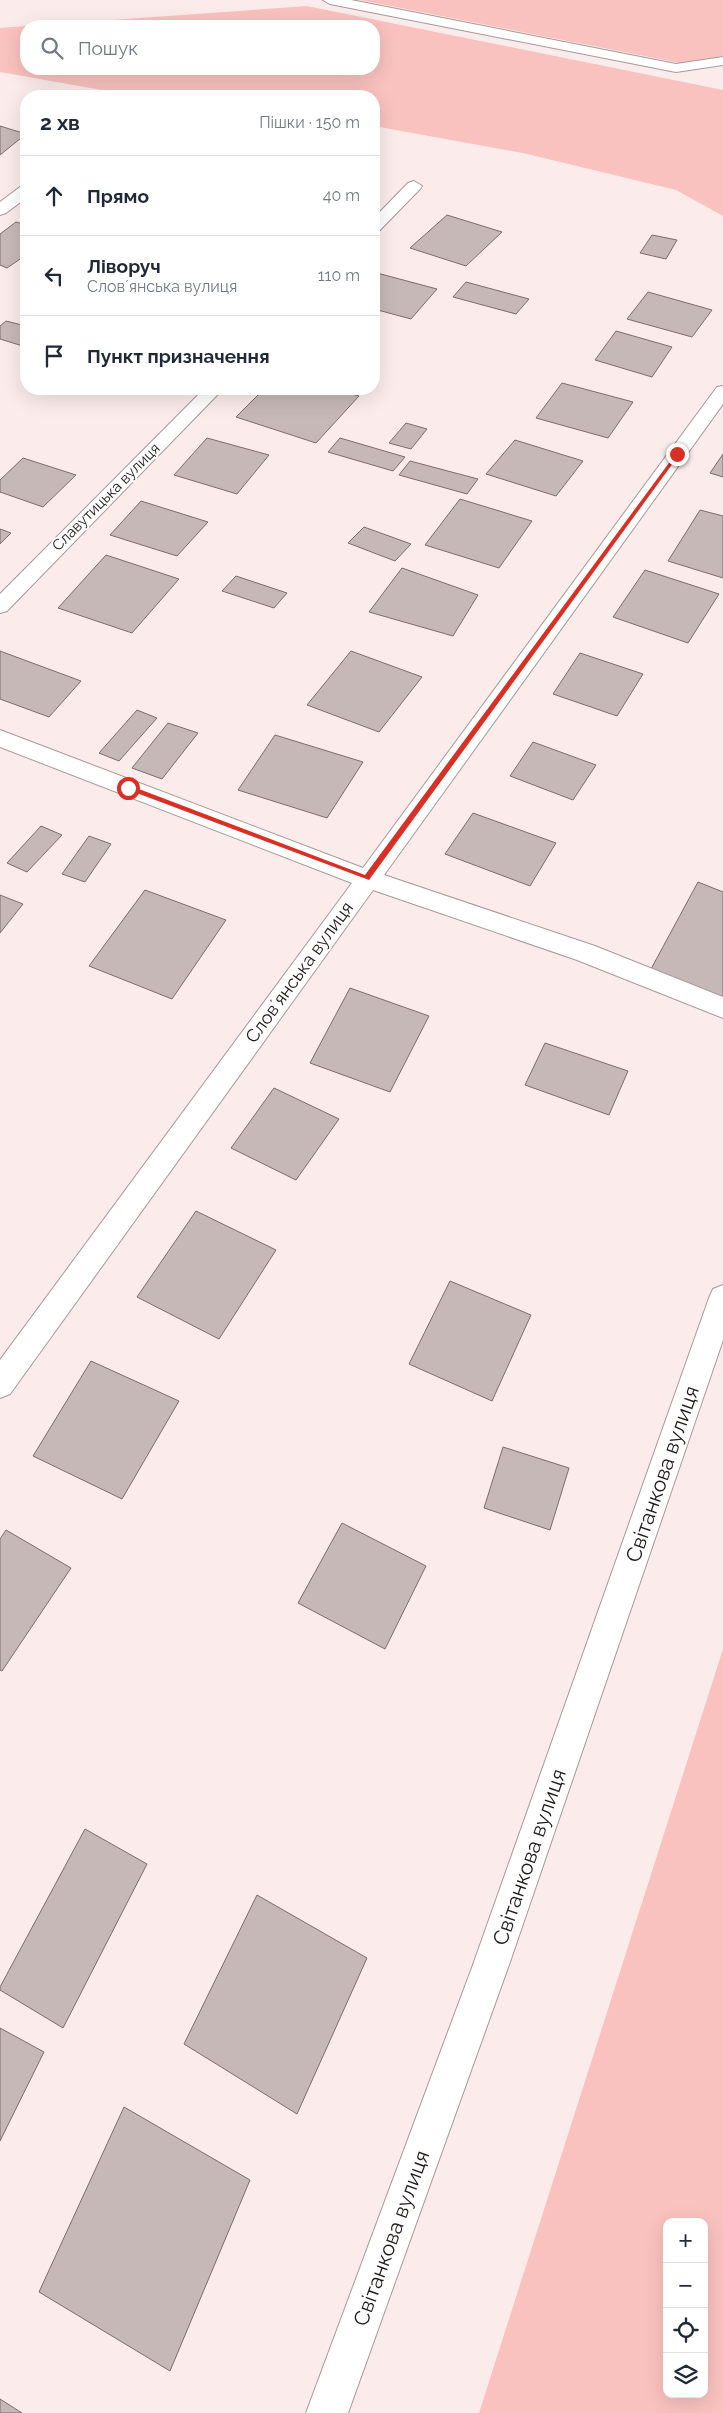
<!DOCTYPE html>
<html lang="uk">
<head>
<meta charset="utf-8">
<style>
	:root { --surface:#fff; --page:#f6f6f7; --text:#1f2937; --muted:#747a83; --line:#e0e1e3 }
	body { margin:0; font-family:Raleway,sans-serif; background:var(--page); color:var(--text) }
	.controls { position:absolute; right:15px; bottom:15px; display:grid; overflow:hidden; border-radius:10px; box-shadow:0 5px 20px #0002 }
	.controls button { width:45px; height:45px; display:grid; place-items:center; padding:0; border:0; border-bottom:1px solid var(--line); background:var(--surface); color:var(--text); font:25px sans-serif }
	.stop { position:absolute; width:15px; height:15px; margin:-11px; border:4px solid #d93025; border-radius:50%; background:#fff }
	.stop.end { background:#d93025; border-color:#fff; box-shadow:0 1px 5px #0008 }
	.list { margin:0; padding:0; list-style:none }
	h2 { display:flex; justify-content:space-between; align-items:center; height:65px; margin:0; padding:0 20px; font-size:21px }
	h2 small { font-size:16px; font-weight:400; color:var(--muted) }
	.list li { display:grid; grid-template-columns:32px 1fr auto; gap:15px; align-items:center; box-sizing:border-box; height:80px; padding:0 20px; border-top:1px solid var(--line) }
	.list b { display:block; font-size:19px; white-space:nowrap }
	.list p { margin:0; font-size:16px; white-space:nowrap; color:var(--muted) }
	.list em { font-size:16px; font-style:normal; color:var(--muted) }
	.icon { flex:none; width:28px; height:28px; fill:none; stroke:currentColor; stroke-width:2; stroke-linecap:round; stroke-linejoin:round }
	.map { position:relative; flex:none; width:723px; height:2413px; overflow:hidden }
	.search { position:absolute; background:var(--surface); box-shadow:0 5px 20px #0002; left:20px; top:20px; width:360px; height:55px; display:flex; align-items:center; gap:12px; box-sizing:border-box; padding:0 18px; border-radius:20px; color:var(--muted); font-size:19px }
	.panel { position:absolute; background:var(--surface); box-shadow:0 5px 20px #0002; left:20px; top:90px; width:360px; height:305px; border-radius:20px }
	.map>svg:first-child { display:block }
	.green { fill:#f9c2be; fill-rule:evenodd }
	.building { fill:#c6b8b7; stroke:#7a6d6c }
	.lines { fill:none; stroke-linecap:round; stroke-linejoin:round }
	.street-casing { stroke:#a79998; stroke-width:2 }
	.street { fill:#fff; fill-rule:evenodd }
	.route { fill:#d93025 }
	.labels { text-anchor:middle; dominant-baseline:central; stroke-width:4; stroke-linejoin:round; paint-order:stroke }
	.far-street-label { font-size:15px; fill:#1f1a19; stroke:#fdfdfd }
	.street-label { font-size:18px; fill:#1f1a19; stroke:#fdfdfd }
	.near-street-label { font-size:21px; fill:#1f1a19; stroke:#fdfdfd }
</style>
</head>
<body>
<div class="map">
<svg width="723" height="2413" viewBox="0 0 723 2413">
	<rect width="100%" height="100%" fill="#fbeceb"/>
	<g class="green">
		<polygon points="360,0 723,0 723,56 680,63"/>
		<polygon points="307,6 723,90 723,216 676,190 523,153 374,126 374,96 155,96 124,94 0,72 0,28 26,26 26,69 374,69 374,26 28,26"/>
		<path d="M723,1649V2413H479ZM667,2222H704V2394H667Z"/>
	</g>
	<g class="building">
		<polygon points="0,126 26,134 0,155"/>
		<polygon points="447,215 502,232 466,266 410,248"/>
		<polygon points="16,222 26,225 26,255 7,268 0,265 0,234"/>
		<polygon points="652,235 677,240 666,259 640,253"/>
		<polygon points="377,273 437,289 411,319 374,309 374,277"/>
		<polygon points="466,282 529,299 516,314 453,297"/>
		<polygon points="648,292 712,310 692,337 627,319"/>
		<polygon points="6,321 26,326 26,347 0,339 0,326"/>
		<polygon points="616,331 672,347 652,377 595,360"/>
		<polygon points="562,383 633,402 608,438 536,418"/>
		<polygon points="264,389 335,389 359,396 316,443 236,417"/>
		<polygon points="406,423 427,429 411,449 389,443"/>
		<polygon points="207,438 269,455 237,494 174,475"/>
		<polygon points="340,438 405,457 393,471 328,452"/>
		<polygon points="515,440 583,461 556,496 486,474"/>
		<polygon points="723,454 723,477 710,473"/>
		<polygon points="23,458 76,475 43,507 0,492 0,480"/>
		<polygon points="410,461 478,479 467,494 399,475"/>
		<polygon points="460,499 532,521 499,568 425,545"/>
		<polygon points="141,501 208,522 177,556 110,535"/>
		<polygon points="700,510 723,516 723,578 668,561"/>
		<polygon points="364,527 411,544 395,561 348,543"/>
		<polygon points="0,529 11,533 0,544"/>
		<polygon points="106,555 179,579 132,633 58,608"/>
		<polygon points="402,568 478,595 453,636 369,612"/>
		<polygon points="645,570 719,594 688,643 613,617"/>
		<polygon points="236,576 287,593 274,608 222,591"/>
		<polygon points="0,651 81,681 49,717 0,699"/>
		<polygon points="351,651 422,677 379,732 307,705"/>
		<polygon points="580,653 643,674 617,716 553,694"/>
		<polygon points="137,710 157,718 119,761 99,753"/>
		<polygon points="168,723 198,733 162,779 132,768"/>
		<polygon points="275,735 363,762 327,818 238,790"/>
		<polygon points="533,742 596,765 573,800 510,776"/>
		<polygon points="473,813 556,843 530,886 445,854"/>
		<polygon points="41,826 62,835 27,872 7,863"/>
		<polygon points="89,836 111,844 85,882 62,874"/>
		<polygon points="698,882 723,892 723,997 651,969"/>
		<polygon points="145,890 226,920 172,999 89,966"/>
		<polygon points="0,895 23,904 0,933"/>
		<polygon points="350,988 429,1016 390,1092 310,1063"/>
		<polygon points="545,1043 628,1071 609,1115 525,1085"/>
		<polygon points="274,1088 339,1119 296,1180 231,1148"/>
		<polygon points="196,1211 276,1250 219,1339 137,1297"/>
		<polygon points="450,1281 531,1315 492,1401 409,1364"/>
		<polygon points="91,1361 179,1401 122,1499 33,1456"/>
		<polygon points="503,1447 569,1468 550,1530 484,1508"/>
		<polygon points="342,1523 426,1566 385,1649 298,1603"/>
		<polygon points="6,1530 71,1568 2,1671 0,1670 0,1539"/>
		<polygon points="85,1829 147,1864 63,2028 0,1990 0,1987"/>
		<polygon points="257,1895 367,1958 297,2114 184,2044"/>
		<polygon points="0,2028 44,2052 0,2141"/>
		<polygon points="124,2107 250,2180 170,2371 39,2292"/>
		<polygon points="0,2399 22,2413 0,2413"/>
	</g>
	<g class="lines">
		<defs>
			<g id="street">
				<polygon points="323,0 351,0 676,64 723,57 723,65 676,72 330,4"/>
				<polygon points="414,181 422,186 420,189 380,230 374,232 374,218 408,183"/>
				<polygon points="26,185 26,198 6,213 0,215 0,202 20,187"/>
				<polygon points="723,386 723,404 384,875 595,946 723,997 723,1018 577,960 373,890 10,1394 0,1398 0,1360 352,883 0,747 0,730 363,868 717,387"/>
				<polygon points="204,389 223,389 7,611 0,613 0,594"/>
				<polygon points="723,1285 723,1340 510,1962 348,2413 306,2413 474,1962 709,1298 713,1289"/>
			</g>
		</defs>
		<use href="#street" class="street-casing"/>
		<use href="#street" class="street"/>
	</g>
	<polygon class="route" points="677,452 679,455 369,880 126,789 126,786 131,786 365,875"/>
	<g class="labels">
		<g class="far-street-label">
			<text transform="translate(106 497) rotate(-45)">Славутицька вулиця</text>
		</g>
		<g class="street-label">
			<text transform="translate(299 972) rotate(-54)">Словʼянська вулиця</text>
		</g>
		<g class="near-street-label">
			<text transform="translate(662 1474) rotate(-71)">Світанкова вулиця</text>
			<text transform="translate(529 1857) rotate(-71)">Світанкова вулиця</text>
			<text transform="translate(391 2238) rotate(-70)">Світанкова вулиця</text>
		</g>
	</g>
</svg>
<div class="controls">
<button>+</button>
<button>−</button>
<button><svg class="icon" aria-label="locate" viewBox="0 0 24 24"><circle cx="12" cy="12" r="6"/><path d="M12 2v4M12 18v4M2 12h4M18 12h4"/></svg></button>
<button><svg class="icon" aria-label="layers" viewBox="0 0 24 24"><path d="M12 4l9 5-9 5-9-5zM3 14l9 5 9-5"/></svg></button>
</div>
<div class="stop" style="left:128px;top:788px"></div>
<div class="stop end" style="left:677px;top:454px"></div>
<div class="search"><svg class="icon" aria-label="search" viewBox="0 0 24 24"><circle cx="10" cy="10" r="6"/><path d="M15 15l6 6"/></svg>Пошук</div>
<section class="panel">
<h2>2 хв<small>Пішки · 150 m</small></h2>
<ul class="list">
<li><svg class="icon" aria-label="ahead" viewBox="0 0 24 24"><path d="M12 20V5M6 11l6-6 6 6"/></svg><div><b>Прямо</b></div><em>40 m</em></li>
<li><svg class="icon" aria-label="left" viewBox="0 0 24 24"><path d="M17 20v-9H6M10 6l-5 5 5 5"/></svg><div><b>Ліворуч</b><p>Словʼянська вулиця</p></div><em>110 m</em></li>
<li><svg class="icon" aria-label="arrive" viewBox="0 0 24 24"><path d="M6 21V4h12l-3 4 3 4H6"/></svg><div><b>Пункт призначення</b></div></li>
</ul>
</section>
</div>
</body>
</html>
